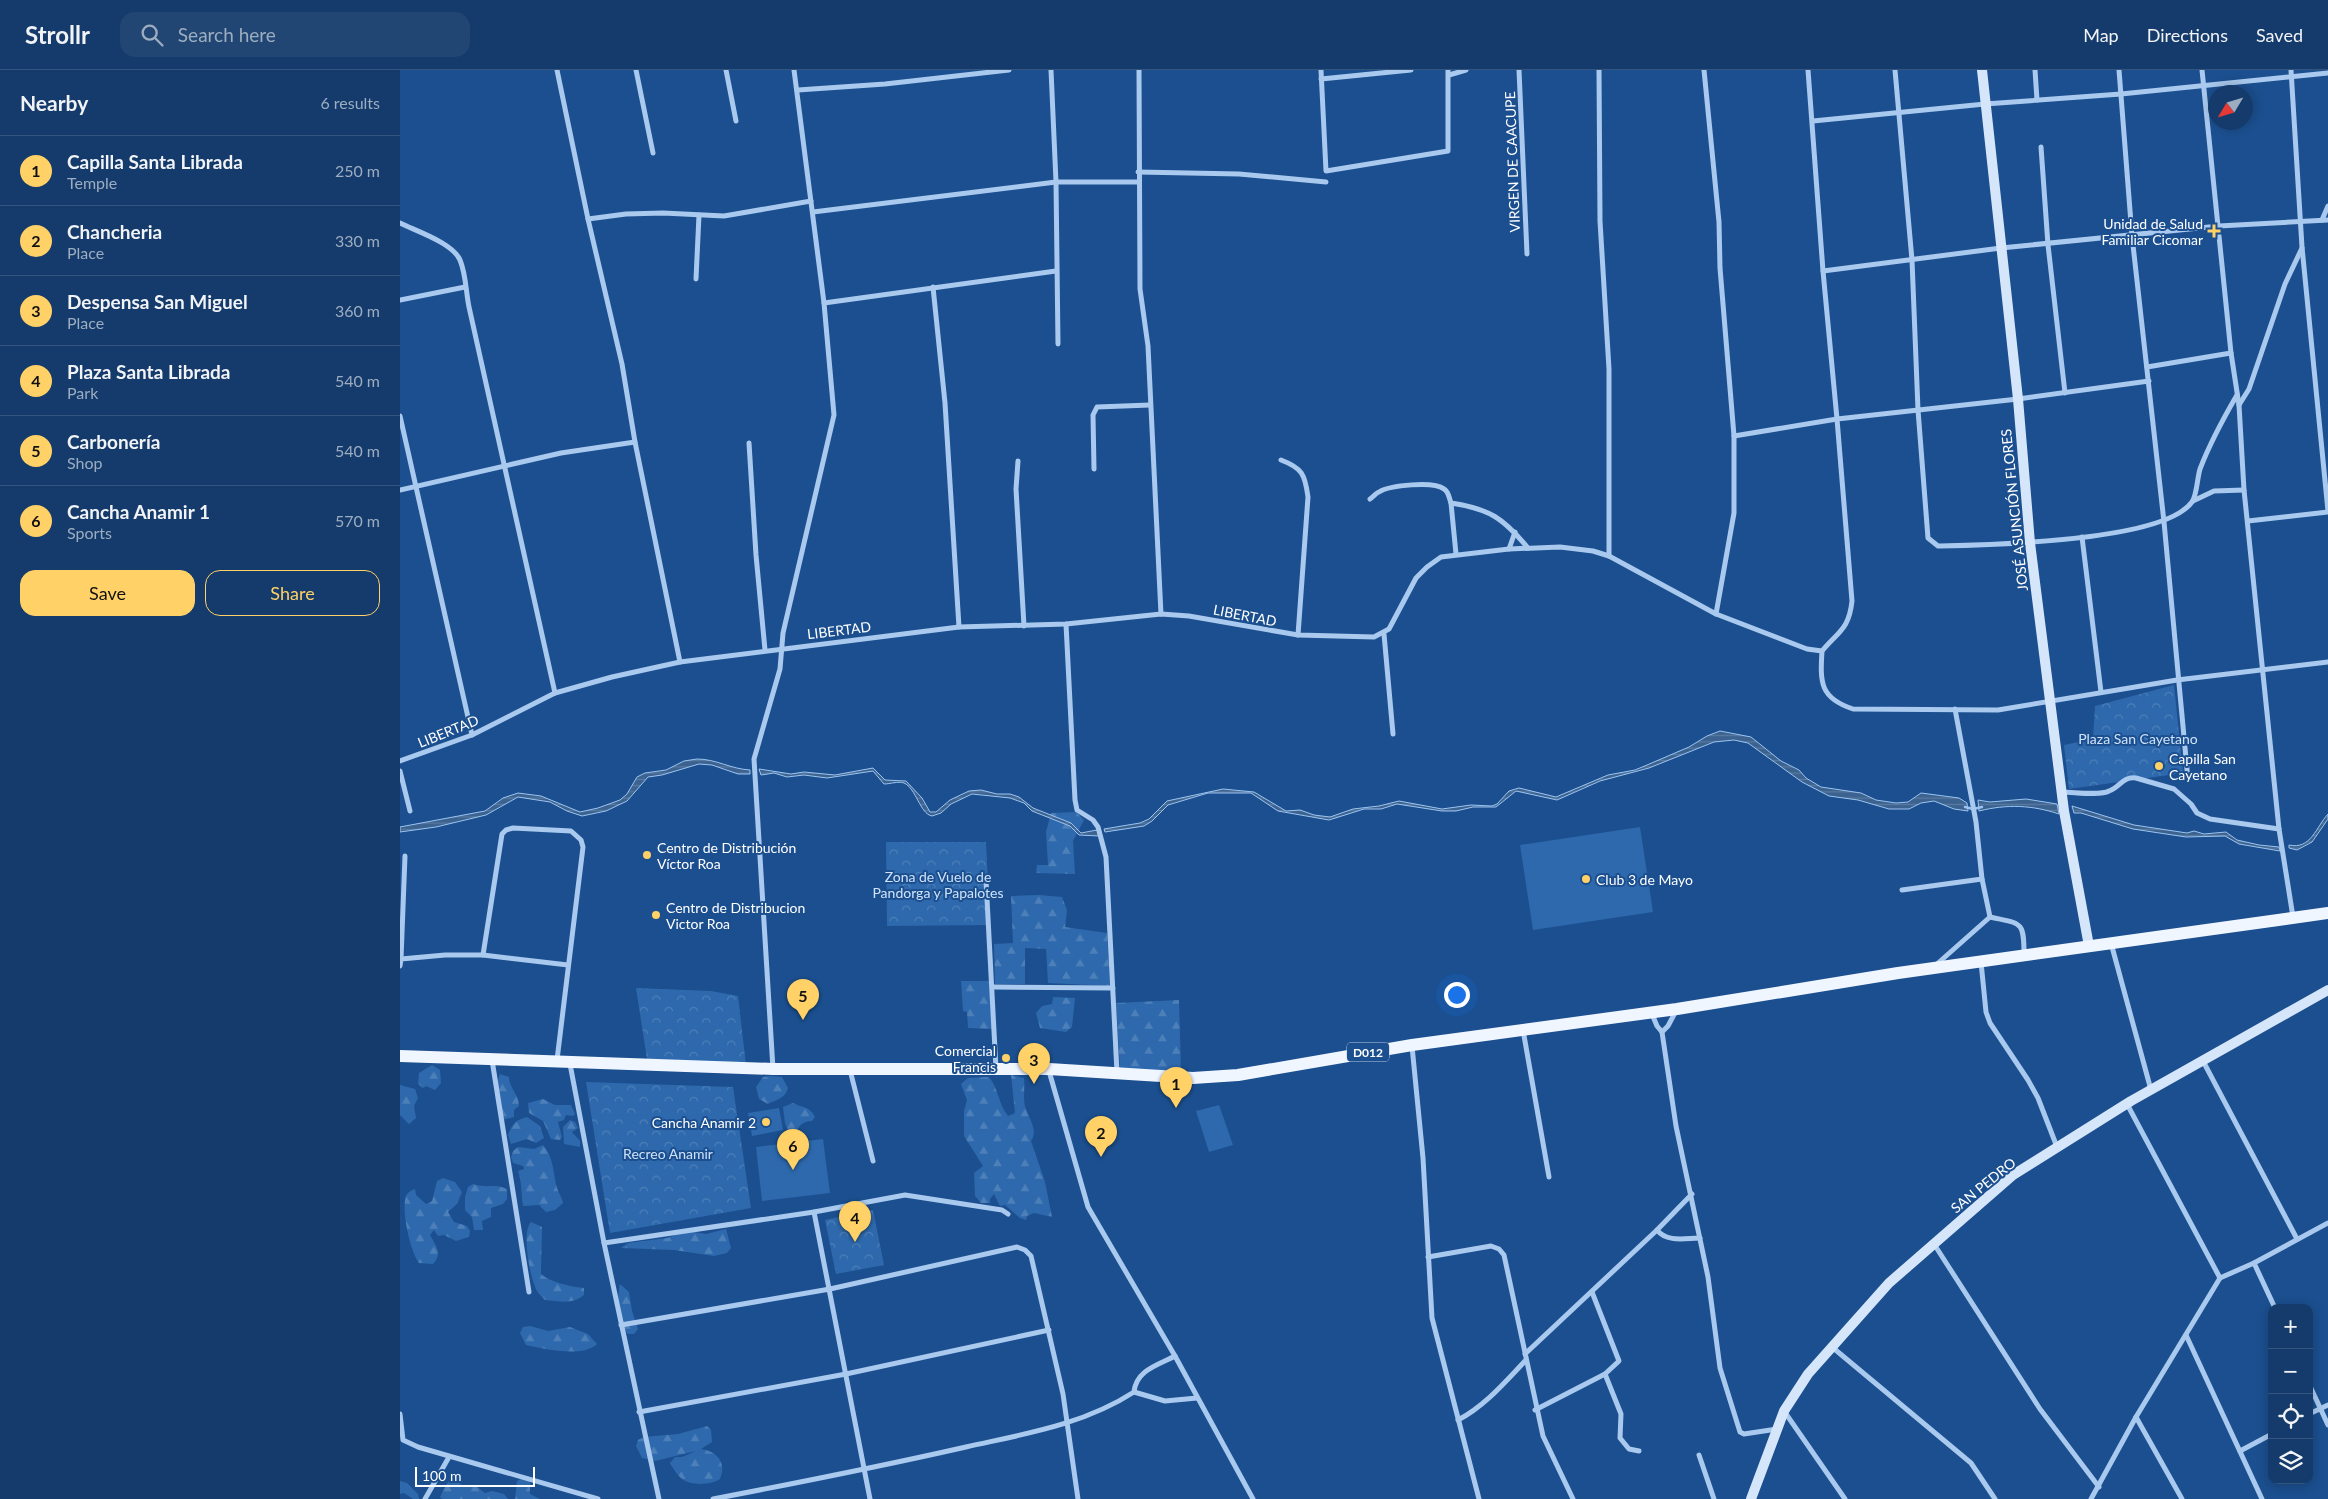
<!DOCTYPE html>
<html lang="en">
<head>
<meta charset="utf-8">
<style>
	:root { --surface:#143b6b; --page:#214673; --text:#f1f3f6; --muted:#9dadc1; --line:#33557e; --accent:#ffd166 }
	body { margin:0; font-family:Lato,sans-serif; background:var(--page); color:var(--text) }
	.controls { position:absolute; right:15px; bottom:15px; display:grid; overflow:hidden; border-radius:10px; box-shadow:0 2px 12px #0003 }
	.controls button { width:45px; height:45px; display:grid; place-items:center; padding:0; border:0; border-bottom:1px solid var(--line); background:var(--surface); color:var(--text); font:25px sans-serif }
	.compass { position:absolute; left:1808px; top:15px; width:45px; height:45px; border-radius:50%; background:var(--surface); box-shadow:0 2px 12px #0003; rotate:232deg }
	.scale { position:absolute; left:15px; bottom:12px; width:120px; box-sizing:border-box; padding-left:5px; border:2px solid #fff; border-top:0; font-size:14px; line-height:18px; white-space:nowrap; color:#fff; -webkit-text-stroke:4px #1b4f8f; paint-order:stroke }
	.you { position:absolute; left:1056px; top:924px; width:18px; height:18px; margin:-12px; border:4px solid #fff; border-radius:50%; background:#1a73e8; box-shadow:0 0 0 8px #1a73e833 }
	.badge { display:grid; place-items:center; width:32px; height:32px; border-radius:50%; background:var(--accent); color:#111; font-size:16px; font-weight:700 }
	.pin { position:absolute; translate:-50% -41px; filter:drop-shadow(0 1px 2px #0008) }
	.pin::after { content:''; position:absolute; top:26px; width:18px; height:15px; background:inherit; clip-path:polygon(0 0,100% 0,50% 100%) }
	.list { margin:0; padding:0; list-style:none }
	h2 { display:flex; justify-content:space-between; align-items:center; height:65px; margin:0; padding:0 20px; font-size:21px }
	h2 small { font-size:16px; font-weight:400; color:var(--muted) }
	.list li { display:grid; grid-template-columns:32px 1fr auto; gap:15px; align-items:center; box-sizing:border-box; height:70px; padding:0 20px; border-top:1px solid var(--line) }
	.list b { display:block; font-size:19px; white-space:nowrap }
	.list p { margin:0; font-size:16px; white-space:nowrap; color:var(--muted) }
	.list em { font-size:16px; font-style:normal; color:var(--muted) }
	.actions { display:flex; gap:10px; padding:15px 20px }
	.actions a { flex:1; padding:11px 0; border:1px solid var(--accent); border-radius:15px; text-align:center; font-size:18px; color:var(--accent) }
	.actions .main { background:var(--accent); color:#111 }
	.icon { flex:none; width:28px; height:28px; fill:none; stroke:currentColor; stroke-width:2; stroke-linecap:round; stroke-linejoin:round }
	.map { position:relative; flex:none; width:1928px; height:1429px; overflow:hidden }
	header { display:flex; align-items:center; gap:30px; box-sizing:border-box; height:70px; padding:0 25px; background:var(--surface); border-bottom:1px solid var(--line) }
	header strong { font-size:24px }
	nav { display:flex; gap:28px; margin-inline-start:auto; font-size:18px }
	.search { width:350px; height:45px; background:var(--page); display:flex; align-items:center; gap:12px; box-sizing:border-box; padding:0 18px; border-radius:15px; color:var(--muted); font-size:19px }
	main { display:flex }
	aside { flex:1; background:var(--surface) }
	.map>svg:first-child { display:block }
	.green { fill:#2e69ad }
	.forest { fill:url(#forest-firs) }
	.park { fill:url(#park-crowns) }
	.water { fill:url(#water-rules); stroke:#9cc4f0 }
	.lines { fill:none; stroke-linecap:round; stroke-linejoin:round }
	.stream { stroke:#9cc4f0; stroke-width:2.5 }
	.street { stroke:#a9c9ee; stroke-width:5 }
	.secondary { stroke:#d6e6fa; stroke-width:10 }
	.primary { stroke:#f0f6ff; stroke-width:12 }
	.poi-dot { fill:#ffd166; stroke:#1b4f8f; stroke-width:2 }
	.labels { text-anchor:middle; dominant-baseline:central; stroke-width:4; stroke-linejoin:round; paint-order:stroke }
	.shield { fill:#1b4f8f; stroke:#bbcadd; stroke-width:1 }
	.shield-label { font-size:12px; font-weight:bold; fill:#fff }
	.street-label { font-size:14px; fill:#fff; stroke:#1b4f8f }
	.poi-label { font-size:14px; fill:#fff; stroke:#1b4f8f; text-anchor:start }
	.park-label { font-size:14px; fill:#cfe3fa; stroke:#1b4f8f }
</style>
</head>
<body>
<header>
<strong>Strollr</strong>
<div class="search"><svg class="icon" aria-label="search" viewBox="0 0 24 24"><circle cx="10" cy="10" r="6"/><path d="M15 15l6 6"/></svg>Search here</div>
<nav><a>Map</a><a>Directions</a><a>Saved</a></nav>
</header>
<main>
<aside>
<h2>Nearby<small>6 results</small></h2>
<ul class="list">
<li><span class="badge">1</span><div><b>Capilla Santa Librada</b><p>Temple</p></div><em>250 m</em></li>
<li><span class="badge">2</span><div><b>Chancheria</b><p>Place</p></div><em>330 m</em></li>
<li><span class="badge">3</span><div><b>Despensa San Miguel</b><p>Place</p></div><em>360 m</em></li>
<li><span class="badge">4</span><div><b>Plaza Santa Librada</b><p>Park</p></div><em>540 m</em></li>
<li><span class="badge">5</span><div><b>Carbonería</b><p>Shop</p></div><em>540 m</em></li>
<li><span class="badge">6</span><div><b>Cancha Anamir 1</b><p>Sports</p></div><em>570 m</em></li>
</ul>
<div class="actions"><a class="main">Save</a><a>Share</a></div>
</aside>
<div class="map">
<svg width="1928" height="1429" viewBox="0 0 1928 1429">
	<defs>
		<pattern id="forest-firs" width="22" height="20" patternUnits="userSpaceOnUse" patternTransform="scale(1.25)"><rect width="22" height="20" fill="#2e69ad"/><path d="M5 1l3.5 6h-7zM16 11l3.5 6h-7z" fill="#4d80b9"/></pattern>
		<pattern id="park-crowns" width="20" height="18" patternUnits="userSpaceOnUse" patternTransform="scale(1.25)"><rect width="20" height="18" fill="#2e69ad"/><path d="M2 6a3 3 0 1 1 6 0M12 15a3 3 0 1 1 6 0" fill="none" stroke="#4d80b9"/></pattern>
		<pattern id="water-rules" width="6" height="5" patternUnits="userSpaceOnUse" patternTransform="scale(1.25)"><rect width="6" height="5" fill="#3c6290"/><path d="M0 2.5h6" fill="none" stroke="#597aa1"/></pattern>
	</defs>
	<rect width="100%" height="100%" fill="#1b4f8f"/>
	<g class="green">
		<polygon points="1240,757 1253,842 1133,860 1120,775"/>
		<polygon points="819,1035 833,1075 809,1082 796,1041"/>
		<polygon points="379,1038 383,1060 352,1066 348,1043"/>
		<polygon points="423,1069 430,1123 362,1131 356,1077"/>
	</g>
	<g class="forest">
		<polygon points="676,742 684,750 673,771 675,804 636,803 637,795 648,795 646,762 651,743"/>
		<polygon points="639,825 662,827 667,840 665,857 707,863 710,916 648,913 646,879 625,878 625,914 595,914 594,874 613,873 611,826"/>
		<polygon points="561,911 589,911 592,959 568,958 567,942 563,941"/>
		<polygon points="653,927 675,928 672,957 666,962 640,958 636,943 642,936 652,934"/>
		<polygon points="779,930 781,1002 720,998 716,933"/>
		<polygon points="32,995 40,1000 41,1013 35,1020 26,1016 23,1018 18,1014 19,1003"/>
		<path d="M100,1004L109,1007C109,1018 119,1024 119,1036L114,1040V1047L101,1050C95,1032 93,1022 100,1004Z"/>
		<path d="M611,1005L624,1008C625,1017 623,1028 625,1036C628,1048 639,1060 631,1071L645,1112L652,1147L634,1143L627,1146L626,1150L620,1148L605,1135L600,1136L594,1124L590,1129V1133H581L575,1126L574,1103L583,1096L564,1066V1041L567,1030L561,1014L568,1008L589,1007C599,1019 598,1034 608,1046L615,1043Z"/>
		<path d="M370,1006L382,1007L388,1018C385,1029 377,1029 368,1034L359,1029L356,1017L363,1007Z"/>
		<polygon points="0,1015 15,1019 18,1028 14,1036 16,1048 9,1054 0,1045"/>
		<polygon points="143,1029 155,1035 171,1035 175,1044 173,1046 166,1045 164,1050 158,1052 162,1067 160,1070 151,1069 143,1051 129,1043 128,1033"/>
		<path d="M393,1033C402,1038 410,1036 415,1047L412,1051C403,1051 398,1056 396,1064L390,1067L385,1053L383,1037Z"/>
		<path d="M127,1047L140,1056L144,1068L136,1073L127,1069L111,1074L108,1065C112,1054 116,1050 127,1047Z"/>
		<polygon points="170,1050 175,1052 178,1058 172,1062 180,1071 180,1077 164,1074 163,1057"/>
		<path d="M143,1075C154,1088 153,1103 157,1118C159,1124 162,1127 163,1133L155,1140L146,1142L139,1135L123,1136C121,1124 122,1112 118,1101L124,1099L123,1096L113,1093L111,1087L113,1081L118,1077L134,1079Z"/>
		<path d="M43,1108L55,1112L62,1122L57,1134L48,1142L54,1152L67,1156L70,1161L69,1167L56,1171L44,1165L38,1166L34,1160L30,1165C36,1176 43,1184 33,1194L19,1193C10,1181 1,1140 6,1126C8,1122 11,1120 15,1119L16,1125L26,1134L32,1131L37,1111Z"/>
		<path d="M73,1114C88,1119 94,1113 107,1119V1129L103,1134L91,1138V1147L82,1151L83,1160H74L72,1147L65,1140V1127L68,1117Z"/>
		<path d="M131,1152L142,1157L141,1204C150,1212 172,1217 184,1218V1225C172,1235 159,1231 145,1230C142,1227 139,1224 137,1221C130,1208 121,1163 131,1152Z"/>
		<polygon points="326,1159 331,1178 327,1183 314,1186 274,1180 221,1178 228,1173 267,1168 287,1161 306,1164"/>
		<path d="M220,1214L229,1222L232,1241L238,1259L234,1264H228C216,1254 217,1228 220,1214Z"/>
		<path d="M130,1256L148,1261L170,1257L188,1264L197,1274C183,1288 144,1279 126,1275L120,1263L123,1257Z"/>
		<path d="M307,1356L311,1360L312,1372L301,1379C317,1381 327,1393 320,1409C312,1415 291,1416 282,1409C277,1405 273,1398 270,1393L275,1387H282L296,1381L255,1391L242,1388L236,1376L238,1370L244,1367L278,1364Z"/>
		<polygon points="54,1405 57,1412 62,1415 75,1415 85,1423 92,1421 104,1424 108,1429 42,1429 40,1427 46,1415"/>
		<polygon points="125,1407 130,1411 130,1424 140,1429 115,1429 117,1411"/>
		<polygon points="0,1411 7,1413 18,1424 19,1429 13,1429 4,1423 0,1424"/>
	</g>
	<g class="park">
		<polygon points="1774,615 1783,703 1669,719 1664,675 1693,669 1695,636"/>
		<polygon points="486,772 586,772 590,855 487,856"/>
		<polygon points="236,918 311,921 338,926 346,995 247,989"/>
		<polygon points="186,1012 333,1017 351,1138 210,1163"/>
		<polygon points="473,1140 484,1195 436,1204 425,1150"/>
	</g>
	<g class="water">
		<polygon points="1320,661 1351,667 1381,691 1399,700 1406,708 1421,717 1461,723 1476,730 1496,733 1508,732 1521,723 1559,728 1567,733 1568,741 1554,739 1534,731 1521,733 1509,739 1489,739 1458,730 1429,726 1402,712 1348,673 1334,670 1314,672 1249,698 1200,711 1157,730 1116,721 1096,737 1073,737 1056,741 1042,741 997,734 981,739 964,739 929,750 878,741 851,723 808,723 768,735 752,751 744,756 705,762 704,759 740,753 749,749 767,731 823,719 854,722 886,741 900,740 914,745 930,747 953,739 979,736 999,731 1042,739 1071,735 1092,736 1097,734 1109,721 1119,718 1156,727 1208,705 1235,700 1247,695 1289,677 1307,666"/>
		<path d="M297,689C316,689 331,699 350,700V704H338L312,695L299,694L262,705L248,707L227,731L206,741L182,746L167,741L150,732L118,727L86,745L36,757L0,762V757L85,741L103,728L118,723L141,726L180,742L198,738L220,730L227,724L237,707L245,703L266,700L284,691Z"/>
		<path d="M473,698L485,710L506,711L522,728L530,742H536L550,730L569,721L581,720L597,724H610L619,727L633,738L671,753L681,763L697,760L699,766L679,765L670,756L632,741L624,733L610,728L572,724L551,734L541,743L532,746C520,744 516,718 504,713C498,711 490,714 484,714L473,701L427,708L404,705L387,707L374,703L361,705L359,699L391,704L404,702L435,705Z"/>
		<path d="M1626,729L1657,734L1659,744C1632,735 1607,734 1579,741L1578,730L1590,732Z"/>
		<polygon points="1672,736 1734,755 1787,763 1794,761 1804,764 1826,762 1837,770 1859,775 1879,777 1880,781 1839,774 1825,766 1786,767 1733,759 1681,743 1674,743"/>
		<path d="M1928,744V749L1912,772L1897,780L1889,778V775C1911,780 1916,757 1928,744Z"/>
	</g>
	<g class="lines">
		<polyline class="stream" points="1565,737 1573,739 1582,737"/>
		<g class="street">
			<polyline points="157,0 188,149 222,294 235,372 280,592"/>
			<polyline points="236,0 253,83"/>
			<polyline points="326,0 336,51"/>
			<polyline points="651,0 656,112 658,274"/>
			<polyline points="739,0 740,219 748,276 761,544"/>
			<polyline points="921,0 926,101 1048,81 1048,0"/>
			<polyline points="1119,0 1127,184"/>
			<polyline points="1199,0 1200,151 1209,299 1209,486"/>
			<polyline points="1304,0 1319,152 1320,198 1334,366 1334,443 1316,544"/>
			<polyline points="1408,0 1423,201 1437,349 1618,329 1749,311"/>
			<path d="M1495,0L1512,190L1518,340L1528,468L1538,476C1588,475 1763,472 1792,432C1797,425 1797,409 1800,399C1810,373 1823,349 1837,325"/>
			<polyline points="1635,0 1637,30"/>
			<polyline points="1719,0 1732,166 1764,452 1788,710"/>
			<polyline points="1802,0 1831,283 1839,335 1844,420 1879,759 1893,847"/>
			<polyline points="1891,0 1902,177 1928,441"/>
			<polyline points="1049,5 1066,0"/>
			<polyline points="921,9 1011,0"/>
			<polyline points="398,20 485,14 609,0"/>
			<polyline points="1413,51 1585,34 1721,24 1928,3"/>
			<polyline points="1641,77 1648,175 1665,323"/>
			<polyline points="738,102 839,104 926,112"/>
			<polyline points="413,142 656,112 738,112"/>
			<polyline points="188,149 226,144 263,143 324,146 411,131"/>
			<polyline points="1922,150 1928,136"/>
			<path d="M0,153C16,161 53,173 60,190C66,204 66,223 69,237L155,623"/>
			<polyline points="1423,201 1601,178 1819,156 1928,150"/>
			<polyline points="296,209 299,145"/>
			<polyline points="533,217 545,333 559,557"/>
			<polyline points="0,230 65,217"/>
			<polyline points="424,233 656,201"/>
			<polyline points="1747,297 1831,283"/>
			<polyline points="1839,335 1849,319 1885,214 1902,178"/>
			<polyline points="0,346 72,665"/>
			<polyline points="349,373 356,485 365,580"/>
			<path d="M881,390C902,398 905,404 908,427L898,565"/>
			<polyline points="618,391 616,419 624,556"/>
			<polyline points="694,399 693,345 697,337 750,335"/>
			<polyline points="0,420 161,383 235,372"/>
			<path d="M970,429C973,427 976,423 979,422C990,415 1034,411 1044,419C1049,422 1049,428 1051,433C1090,439 1103,448 1128,478"/>
			<polyline points="1793,431 1814,421 1844,420"/>
			<polyline points="1051,433 1056,484"/>
			<polyline points="1848,451 1928,442"/>
			<polyline points="1682,467 1701,622"/>
			<polyline points="1109,479 1115,462"/>
			<polyline points="666,554 675,730 677,740 693,750 698,757 706,787 717,1002"/>
			<polyline points="984,564 993,664"/>
			<path d="M1422,581C1420,613 1420,628 1453,639L1598,640L1777,610L1928,592"/>
			<path d="M0,691L72,665L155,623L212,607L280,592L559,557L666,554L761,544L789,546L898,565L974,567L989,559L1016,508L1027,497L1041,487L1109,479L1160,477L1193,481L1209,486L1316,544L1407,579L1422,581C1439,561 1449,559 1452,531L1437,349L1334,366"/>
			<polyline points="0,701 10,741"/>
			<path d="M1662,722C1674,722 1700,726 1709,721C1720,717 1723,706 1736,708L1774,719L1791,734L1797,743L1810,749L1879,759"/>
			<polyline points="586,810 596,999"/>
			<polyline points="1502,820 1582,809"/>
			<path d="M1590,847C1621,854 1624,850 1624,884"/>
			<polyline points="1711,873 1751,1020"/>
			<polyline points="83,885 102,764 106,760 113,758 171,761 181,770 183,777 157,990"/>
			<polyline points="1,889 5,786"/>
			<polyline points="1581,892 1586,942 1590,953 1628,1010 1638,1028 1657,1077"/>
			<polyline points="1537,894 1590,847 1582,809 1576,752 1555,639"/>
			<polyline points="0,896 1,889 45,885 83,885 168,895"/>
			<polyline points="593,917 713,918"/>
			<polyline points="1252,944 1257,956 1262,962 1276,1056 1308,1207 1320,1298 1340,1362 1344,1364 1377,1359"/>
			<polyline points="1123,960 1149,1107"/>
			<polyline points="1262,962 1268,956 1277,939"/>
			<polyline points="1012,976 1023,1088 1032,1248 1079,1429"/>
			<polyline points="92,990 129,1222"/>
			<polyline points="1803,991 1897,1169"/>
			<polyline points="170,994 204,1173 259,1429"/>
			<polyline points="373,999 354,689 380,599 383,563 434,345 424,233 394,0"/>
			<polyline points="450,1000 473,1091"/>
			<polyline points="649,1001 688,1137 775,1286 853,1429"/>
			<polyline points="1727,1034 1820,1208"/>
			<polyline points="414,1142 470,1429"/>
			<path d="M1257,1160C1267,1173 1286,1168 1300,1168"/>
			<polyline points="204,1173 414,1142 505,1125 602,1140 608,1144"/>
			<polyline points="1534,1174 1640,1339 1699,1417"/>
			<polyline points="1028,1187 1091,1176 1099,1179 1104,1185 1143,1366 1173,1429"/>
			<polyline points="1854,1193 1875,1238"/>
			<polyline points="221,1255 430,1219 617,1177 625,1180 631,1186 663,1324 678,1429"/>
			<polyline points="1786,1265 1862,1429"/>
			<polyline points="1432,1277 1571,1393 1595,1429"/>
			<polyline points="1125,1284 1257,1160 1292,1124"/>
			<polyline points="1205,1304 1221,1344 1220,1368 1229,1379 1239,1381"/>
			<polyline points="1909,1314 1928,1355"/>
			<polyline points="734,1322 765,1331 797,1328"/>
			<polyline points="1135,1340 1205,1304 1219,1291 1192,1222"/>
			<polyline points="1384,1341 1445,1429"/>
			<polyline points="239,1342 446,1304 649,1260"/>
			<polyline points="0,1344 3,1370 18,1377 198,1429"/>
			<polyline points="1909,1344 1928,1335"/>
			<polyline points="1736,1347 1782,1429"/>
			<path d="M1058,1350C1085,1336 1105,1312 1126,1290"/>
			<polyline points="1840,1381 1872,1364"/>
			<polyline points="1299,1385 1314,1429"/>
			<polyline points="25,1429 49,1387"/>
			<path d="M313,1429C397,1413 482,1396 566,1377C624,1364 683,1355 734,1322C736,1300 758,1295 775,1286"/>
			<polyline points="1691,1429 1736,1347 1820,1208 1854,1193 1928,1153"/>
		</g>
		<g class="secondary">
			<polyline points="1582,0 1618,329 1630,473 1664,741 1689,876"/>
			<polyline points="1351,1429 1384,1341 1408,1304 1489,1213 1613,1105 1731,1031 1928,920"/>
		</g>
		<polyline class="primary" points="0,986 373,999 649,999 793,1008 838,1005 1012,975 1277,939 1498,903 1928,843"/>
	</g>
	<g class="poi-dot">
		<path d="M1811.5 153.5h5v5h5v5h-5v5h-5v-5h-5v-5h5z"/>
		<circle cx="1759" cy="696" r="5"/>
		<circle cx="247" cy="785" r="5"/>
		<circle cx="1186" cy="809" r="5"/>
		<circle cx="256" cy="845" r="5"/>
		<circle cx="606" cy="988" r="5"/>
		<circle cx="366" cy="1052" r="5"/>
	</g>
	<g class="labels">
		<rect class="shield" x="947" y="972.5" width="42" height="19" rx="4"/>
		<g class="shield-label">
			<text x="968" y="982">D012</text>
		</g>
		<g class="street-label">
			<text transform="translate(1112 92) rotate(-92)">VIRGEN DE CAACUPE</text>
			<text transform="translate(1614 440) rotate(-96)">JOSÉ ASUNCIÓN FLORES</text>
			<text transform="translate(845 545) rotate(11)">LIBERTAD</text>
			<text transform="translate(439 560) rotate(-7)">LIBERTAD</text>
			<text transform="translate(48 661) rotate(-22)">LIBERTAD</text>
			<text transform="translate(1583 1115) rotate(-39)">SAN PEDRO</text>
		</g>
		<g class="poi-label">
			<text x="1803" y="153" text-anchor="end">Unidad de Salud<tspan x="1803" dy="16">Familiar Cicomar</tspan></text>
			<text x="1769" y="688">Capilla San<tspan x="1769" dy="16">Cayetano</tspan></text>
			<text x="257" y="777">Centro de Distribución<tspan x="257" dy="16">Víctor Roa</tspan></text>
			<text x="1196" y="809">Club 3 de Mayo</text>
			<text x="266" y="837">Centro de Distribucion<tspan x="266" dy="16">Victor Roa</tspan></text>
			<text x="596" y="980" text-anchor="end">Comercial<tspan x="596" dy="16">Francis</tspan></text>
			<text x="356" y="1052" text-anchor="end">Cancha Anamir 2</text>
		</g>
		<g class="park-label">
			<text x="1738" y="668">Plaza San Cayetano</text>
			<text x="538" y="806">Zona de Vuelo de<tspan x="538" dy="16">Pandorga y Papalotes</tspan></text>
			<text x="268" y="1083">Recreo Anamir</text>
		</g>
	</g>
</svg>
<div class="controls">
<button>+</button>
<button>−</button>
<button><svg class="icon" aria-label="locate" viewBox="0 0 24 24"><circle cx="12" cy="12" r="6"/><path d="M12 2v4M12 18v4M2 12h4M18 12h4"/></svg></button>
<button><svg class="icon" aria-label="layers" viewBox="0 0 24 24"><path d="M12 4l9 5-9 5-9-5zM3 14l9 5 9-5"/></svg></button>
</div>
<svg class="compass" viewBox="-18 -18 36 36"><path d="M0-13l5 13h-10z" fill="#e53935"/><path d="M0 13l5-13h-10z" fill="#9dadc1"/></svg>
<div class="scale">100 m</div>
<div class="you"></div>
<div class="pin badge" style="left:776px;top:1038px">1</div>
<div class="pin badge" style="left:701px;top:1087px">2</div>
<div class="pin badge" style="left:634px;top:1014px">3</div>
<div class="pin badge" style="left:455px;top:1172px">4</div>
<div class="pin badge" style="left:403px;top:950px">5</div>
<div class="pin badge" style="left:393px;top:1100px">6</div>
</div>
</main>
</body>
</html>
